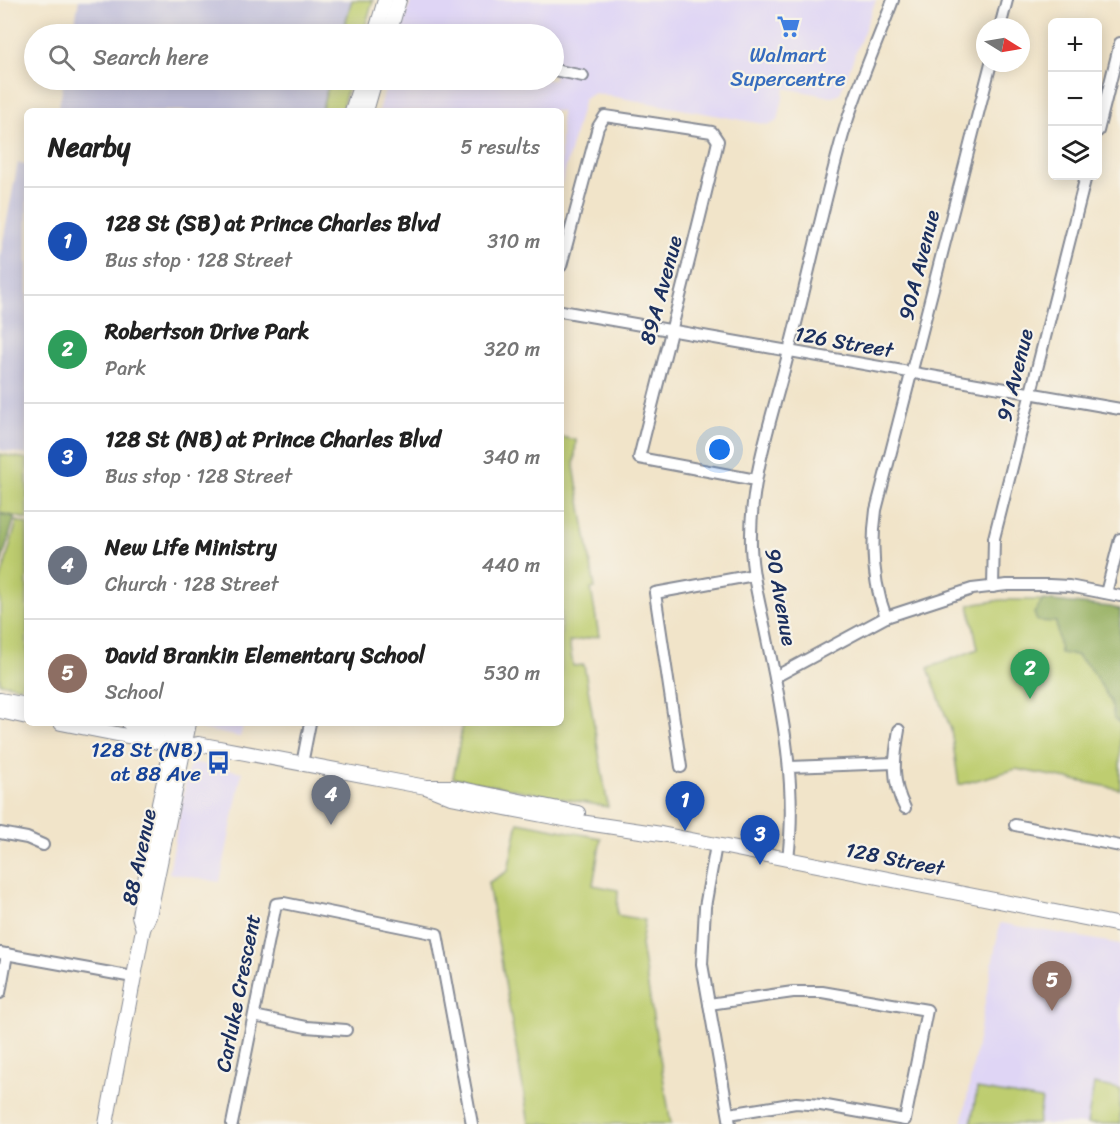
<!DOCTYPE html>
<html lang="en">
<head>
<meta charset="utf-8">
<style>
	:root { --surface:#fff; --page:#f2f2f2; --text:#222; --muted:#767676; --line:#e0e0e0; --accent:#b45309 }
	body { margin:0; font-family:Sriracha,sans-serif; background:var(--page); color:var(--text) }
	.controls { position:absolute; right:18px; top:18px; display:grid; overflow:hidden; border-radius:9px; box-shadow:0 3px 15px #0003 }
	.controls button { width:54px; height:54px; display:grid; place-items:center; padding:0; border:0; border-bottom:2px solid var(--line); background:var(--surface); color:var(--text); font:30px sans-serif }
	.compass { position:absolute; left:976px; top:18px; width:54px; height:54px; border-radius:50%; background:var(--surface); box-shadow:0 3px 15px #0003; rotate:101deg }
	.you { position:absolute; left:720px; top:450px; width:21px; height:21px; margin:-15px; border:4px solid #fff; border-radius:50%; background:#1a73e8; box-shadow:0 0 0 9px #1a73e833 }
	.badge { display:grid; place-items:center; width:39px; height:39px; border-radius:50%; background:var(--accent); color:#fff; font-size:20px; font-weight:700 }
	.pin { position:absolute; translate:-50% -50px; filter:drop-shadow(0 2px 3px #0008) }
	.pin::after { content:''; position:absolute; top:32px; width:21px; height:18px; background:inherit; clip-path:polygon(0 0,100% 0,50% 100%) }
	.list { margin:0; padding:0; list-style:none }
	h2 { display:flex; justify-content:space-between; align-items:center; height:78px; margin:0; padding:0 24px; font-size:26px }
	h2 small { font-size:20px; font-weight:400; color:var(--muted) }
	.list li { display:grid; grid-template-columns:39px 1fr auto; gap:18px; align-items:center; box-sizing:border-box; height:108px; padding:0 24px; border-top:2px solid var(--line) }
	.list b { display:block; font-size:22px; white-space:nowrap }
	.list p { margin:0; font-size:20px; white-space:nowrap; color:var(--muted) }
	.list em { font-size:20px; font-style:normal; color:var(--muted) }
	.icon { flex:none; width:33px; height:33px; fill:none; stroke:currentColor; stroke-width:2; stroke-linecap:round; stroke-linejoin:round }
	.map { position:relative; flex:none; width:1120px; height:1124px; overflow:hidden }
	.search { position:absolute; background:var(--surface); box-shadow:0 3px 15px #0003; left:24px; top:24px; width:540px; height:66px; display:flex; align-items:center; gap:15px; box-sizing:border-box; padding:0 21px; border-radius:33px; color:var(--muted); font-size:22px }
	.panel { position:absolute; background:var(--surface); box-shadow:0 3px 15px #0003; left:24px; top:108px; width:540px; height:618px; border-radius:9px }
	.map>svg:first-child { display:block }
	.built { fill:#dfd5f5 }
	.industrial { fill:#c3c1db }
	.green { fill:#becd6f; stroke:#6c7e66; stroke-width:1.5 }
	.forest { fill:#96b062; stroke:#587060; stroke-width:1.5 }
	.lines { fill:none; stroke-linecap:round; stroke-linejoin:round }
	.minor-casing { stroke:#868a94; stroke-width:14 }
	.major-casing { stroke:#868a94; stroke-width:16 }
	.minor { stroke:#fff; stroke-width:10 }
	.major { stroke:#fff; stroke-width:14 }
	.labels { text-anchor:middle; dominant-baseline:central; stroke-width:4.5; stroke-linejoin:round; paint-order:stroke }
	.shop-label { font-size:21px; fill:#366cbe; stroke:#f7f3e8 }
	.street-label { font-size:21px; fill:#1b2f5e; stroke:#f7f3e8 }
	.transit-label { font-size:21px; fill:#164399; stroke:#f7f3e8; text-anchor:end }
</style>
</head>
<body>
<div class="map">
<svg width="1120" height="1124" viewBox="0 0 1120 1124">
	<rect width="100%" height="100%" fill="#f7f3e8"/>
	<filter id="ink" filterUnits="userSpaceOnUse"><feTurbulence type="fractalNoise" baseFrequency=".0167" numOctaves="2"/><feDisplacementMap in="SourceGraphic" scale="12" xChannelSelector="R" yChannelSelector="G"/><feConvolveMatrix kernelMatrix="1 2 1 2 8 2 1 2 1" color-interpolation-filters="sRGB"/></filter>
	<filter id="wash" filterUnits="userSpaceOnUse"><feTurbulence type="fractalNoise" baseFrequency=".008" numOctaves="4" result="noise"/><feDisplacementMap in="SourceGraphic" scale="24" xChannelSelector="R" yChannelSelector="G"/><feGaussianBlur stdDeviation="1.35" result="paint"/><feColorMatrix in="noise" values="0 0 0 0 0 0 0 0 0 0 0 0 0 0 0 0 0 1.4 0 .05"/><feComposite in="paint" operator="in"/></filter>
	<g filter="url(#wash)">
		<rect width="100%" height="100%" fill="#f1e4c9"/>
		<g class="built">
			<polygon points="411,0 876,0 840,93 832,97 785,88 778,121 769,125 594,93 584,99 561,186 561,111 379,111 388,80 554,80 554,34 401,34"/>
			<polygon points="199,723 244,723 240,737 201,729"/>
			<polygon points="191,762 242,772 220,882 169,873 187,774"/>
			<polygon points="1000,923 1120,944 1120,1124 962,1124"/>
		</g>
		<g class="industrial">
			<polygon points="79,0 352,0 342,34 73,34"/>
			<polygon points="64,80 330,80 321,111 58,111"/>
			<polygon points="18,163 27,165 27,455 0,450 0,257"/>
		</g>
		<g class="green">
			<polygon points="352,0 373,0 363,34 342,34"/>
			<polygon points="330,80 350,80 341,111 321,111"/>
			<polygon points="561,437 576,440 574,467 595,588 591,589 599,636 569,642 573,666 584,665 608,807 453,778 463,723 561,723"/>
			<polygon points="0,454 27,459 27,519 0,513"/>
			<polygon points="17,521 27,524 27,665 21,687 0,683 0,582"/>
			<polygon points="1001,600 1043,600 1120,609 1120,789 1016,769 959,785 951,730 928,668 978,649 969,605"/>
			<polygon points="518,822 601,838 593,885 618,890 617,915 645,920 641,945 671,1124 529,1124 488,883 508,871"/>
			<polygon points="1094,1084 1120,1089 1120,1124 1087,1124"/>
			<polygon points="977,1089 1042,1100 1038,1124 971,1124"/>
		</g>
		<g class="forest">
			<polygon points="0,514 15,517 0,567"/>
			<polygon points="1043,600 1111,607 1120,610 1120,723 1114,719 1111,702 1091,669 1076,655 1060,653 1056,622 1037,621 1034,613"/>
		</g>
	</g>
	<g filter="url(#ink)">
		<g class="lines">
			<defs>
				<g id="minor">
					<polyline points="1000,27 1007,0"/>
					<polyline points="383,28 412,34"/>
					<polyline points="554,70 583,76"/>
					<polyline points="1098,131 1120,43"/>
					<path d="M561,266L598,127L605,116L712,132L718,141C694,247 665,352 639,458L756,480"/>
					<polyline points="561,311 1120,409"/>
					<polyline points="993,587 994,538 1086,176"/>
					<polyline points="1106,593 1120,539"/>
					<path d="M886,617C873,583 871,546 876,510L991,63"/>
					<polyline points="775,677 886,617 972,589 1007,585 1049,585 1069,586 1120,596"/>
					<path d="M899,730C894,758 891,782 905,808"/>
					<polyline points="302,764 310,723"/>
					<polyline points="681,767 655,593 754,575"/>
					<polyline points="790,767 894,763"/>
					<polyline points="1015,825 1120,846"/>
					<polyline points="0,833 27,838 43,845"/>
					<polyline points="716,845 705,907 702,964 730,1124"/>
					<path d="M788,859C797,787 783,714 768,644C762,612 752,579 751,546C749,479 773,415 789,351C808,278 823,204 844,131C857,87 877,43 893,0"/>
					<polyline points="0,953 133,977"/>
					<polyline points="0,993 7,954"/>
					<polyline points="709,1004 793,992 822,992 927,1010 905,1120 821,1105 796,1103 729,1114"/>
					<polyline points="254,1016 306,1027 346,1030"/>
					<polyline points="232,1124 276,904 284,903 437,934 472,1124"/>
				</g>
				<g id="major">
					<polyline points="375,34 385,0"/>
					<polyline points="389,34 399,0"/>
					<polyline points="352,111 362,80"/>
					<polyline points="366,111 375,80"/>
					<polyline points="0,700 27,705"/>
					<polyline points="0,711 27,717"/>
					<polyline points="61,723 183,747 198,744 426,787 452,787 578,813"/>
					<polyline points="129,723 182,733"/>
					<polyline points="426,787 451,797 505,808 580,822 661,834 1120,925"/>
					<polyline points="143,929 139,916 155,822 177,723"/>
					<polyline points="106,1124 143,929 149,916 189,723"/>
				</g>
			</defs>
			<use href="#minor" class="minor-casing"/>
			<use href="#major" class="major-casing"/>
			<use href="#minor" class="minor"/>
			<use href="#major" class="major"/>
		</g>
	</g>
	<defs>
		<symbol id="supermarket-bare" viewBox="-9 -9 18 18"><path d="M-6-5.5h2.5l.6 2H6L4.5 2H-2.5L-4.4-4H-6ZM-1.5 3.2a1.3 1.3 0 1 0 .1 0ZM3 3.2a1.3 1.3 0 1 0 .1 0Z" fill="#3f7fe0" stroke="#f7f3e8" stroke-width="2.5" paint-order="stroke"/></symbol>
		<symbol id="bus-bare" viewBox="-9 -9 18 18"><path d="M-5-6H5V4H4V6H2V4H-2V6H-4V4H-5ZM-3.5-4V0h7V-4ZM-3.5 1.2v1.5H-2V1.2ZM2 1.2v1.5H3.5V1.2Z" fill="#1a4fb4" stroke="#f7f3e8" stroke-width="2.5" paint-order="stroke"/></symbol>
	</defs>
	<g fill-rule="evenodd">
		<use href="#supermarket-bare" x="772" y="10" width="33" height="33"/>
		<use href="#bus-bare" x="202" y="746" width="33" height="33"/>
	</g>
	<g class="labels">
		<g class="shop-label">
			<text x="788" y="55">Walmart<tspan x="788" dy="24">Supercentre</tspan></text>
		</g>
		<g class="street-label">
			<text transform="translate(919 265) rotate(-76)">90A Avenue</text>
			<text transform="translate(661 290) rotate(-75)">89A Avenue</text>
			<text transform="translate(844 342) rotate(10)">126 Street</text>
			<text transform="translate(1015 375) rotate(-76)">91 Avenue</text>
			<text transform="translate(781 597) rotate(80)">90 Avenue</text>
			<text transform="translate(139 857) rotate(-78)">88 Avenue</text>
			<text transform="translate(895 859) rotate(11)">128 Street</text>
			<text transform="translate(238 993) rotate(-79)">Carluke Crescent</text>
		</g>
		<g class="transit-label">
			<text x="201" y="750">128 St (NB)<tspan x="201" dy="24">at 88 Ave</tspan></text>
		</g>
	</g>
</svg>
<div class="controls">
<button>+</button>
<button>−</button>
<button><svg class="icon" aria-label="layers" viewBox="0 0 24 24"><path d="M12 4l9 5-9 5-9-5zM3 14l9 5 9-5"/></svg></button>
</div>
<svg class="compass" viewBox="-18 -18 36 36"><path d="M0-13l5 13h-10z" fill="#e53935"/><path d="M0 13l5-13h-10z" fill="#767676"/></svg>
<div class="you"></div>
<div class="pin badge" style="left:685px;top:831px;background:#1a4fb4">1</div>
<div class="pin badge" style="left:1030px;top:699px;background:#2e9e5b">2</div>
<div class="pin badge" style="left:760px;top:865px;background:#1a4fb4">3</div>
<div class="pin badge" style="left:331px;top:825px;background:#6b7280">4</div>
<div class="pin badge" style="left:1052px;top:1011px;background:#8d6e63">5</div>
<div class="search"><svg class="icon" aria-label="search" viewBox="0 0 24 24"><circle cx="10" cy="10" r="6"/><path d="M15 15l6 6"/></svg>Search here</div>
<section class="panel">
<h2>Nearby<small>5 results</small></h2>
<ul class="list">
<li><span class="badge" style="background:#1a4fb4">1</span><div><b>128 St (SB) at Prince Charles Blvd</b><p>Bus stop · 128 Street</p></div><em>310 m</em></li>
<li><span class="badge" style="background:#2e9e5b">2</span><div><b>Robertson Drive Park</b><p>Park</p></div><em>320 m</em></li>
<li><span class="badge" style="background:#1a4fb4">3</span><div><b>128 St (NB) at Prince Charles Blvd</b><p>Bus stop · 128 Street</p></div><em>340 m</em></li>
<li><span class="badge" style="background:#6b7280">4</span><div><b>New Life Ministry</b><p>Church · 128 Street</p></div><em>440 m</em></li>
<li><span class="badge" style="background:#8d6e63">5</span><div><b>David Brankin Elementary School</b><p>School</p></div><em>530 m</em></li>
</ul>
</section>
</div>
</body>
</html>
